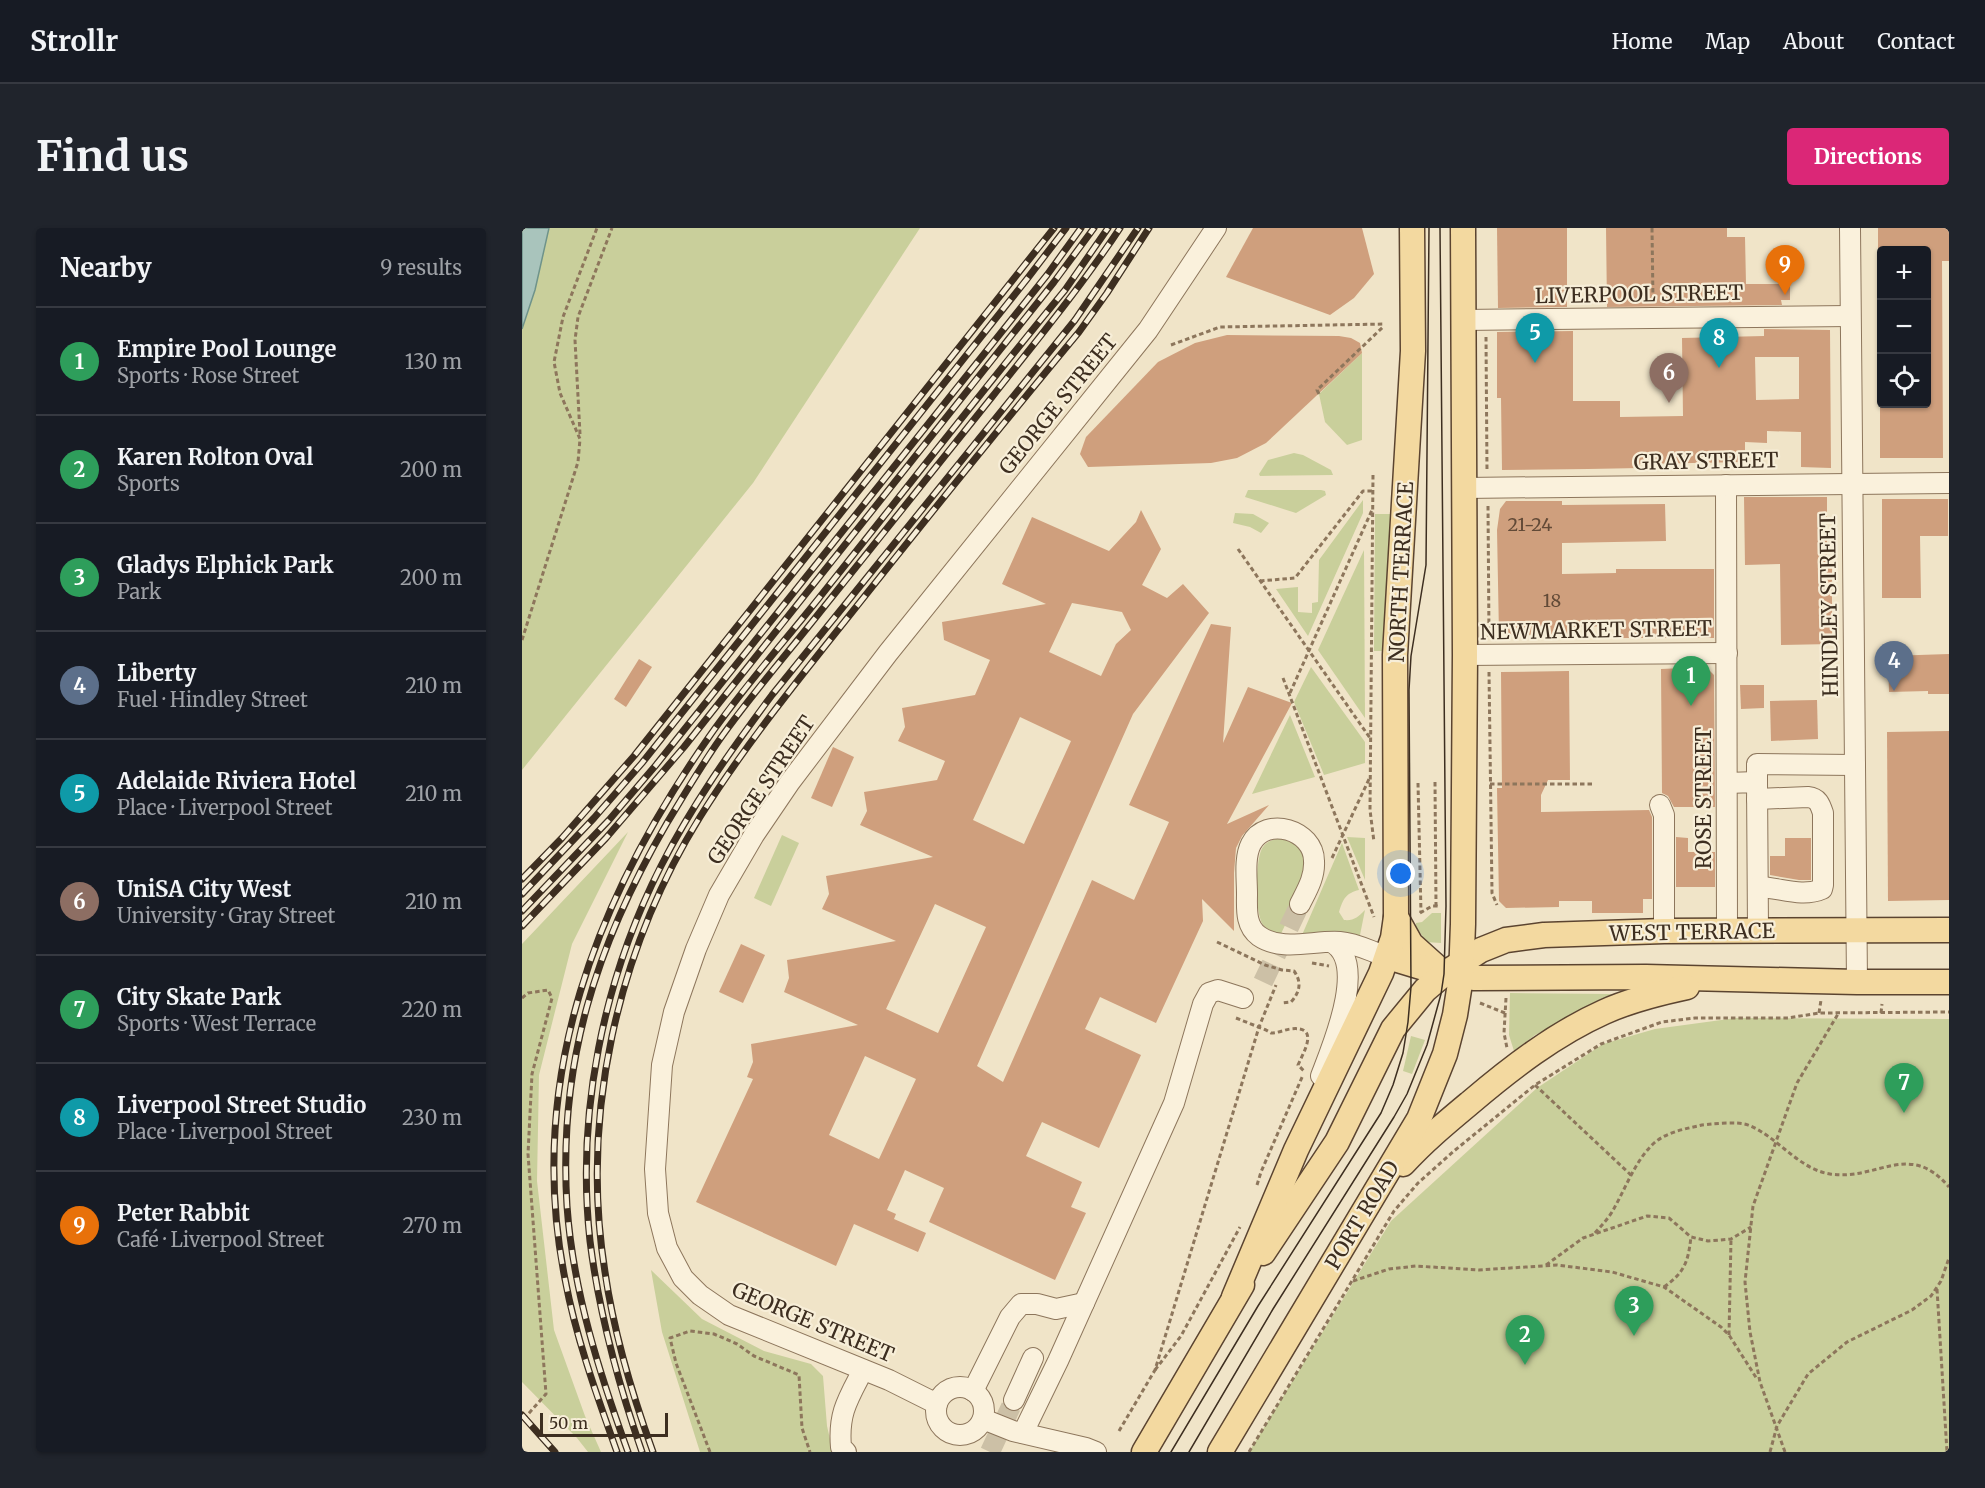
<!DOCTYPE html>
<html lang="en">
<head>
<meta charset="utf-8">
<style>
	:root { --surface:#171b24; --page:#20242c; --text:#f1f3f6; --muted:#9ea1a6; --line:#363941; --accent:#db2777 }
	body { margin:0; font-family:Merriweather,serif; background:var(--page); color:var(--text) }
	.controls { position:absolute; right:18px; top:18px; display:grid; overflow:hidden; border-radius:6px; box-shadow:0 2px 4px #0004 }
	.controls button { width:54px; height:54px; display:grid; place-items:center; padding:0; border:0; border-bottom:2px solid var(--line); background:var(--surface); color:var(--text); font:30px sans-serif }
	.scale { position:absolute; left:18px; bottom:15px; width:128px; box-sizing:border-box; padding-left:6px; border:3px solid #3d2e20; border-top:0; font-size:16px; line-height:21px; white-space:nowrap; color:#3d2e20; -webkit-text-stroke:4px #f7eed8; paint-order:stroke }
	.you { position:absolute; left:879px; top:646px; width:21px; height:21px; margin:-15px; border:4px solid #fff; border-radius:50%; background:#1a73e8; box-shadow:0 0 0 9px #1a73e833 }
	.badge { display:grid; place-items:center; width:39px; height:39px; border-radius:50%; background:var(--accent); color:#fff; font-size:20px; font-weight:700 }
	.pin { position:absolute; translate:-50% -50px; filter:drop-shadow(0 2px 3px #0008) }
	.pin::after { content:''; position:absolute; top:32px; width:21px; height:18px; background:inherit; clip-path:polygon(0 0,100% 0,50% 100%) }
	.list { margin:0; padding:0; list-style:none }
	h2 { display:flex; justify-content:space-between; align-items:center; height:78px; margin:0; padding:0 24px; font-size:26px }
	h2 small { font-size:20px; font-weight:400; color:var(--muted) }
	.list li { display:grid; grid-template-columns:39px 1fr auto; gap:18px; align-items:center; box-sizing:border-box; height:108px; padding:0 24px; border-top:2px solid var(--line) }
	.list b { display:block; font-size:22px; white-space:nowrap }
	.list p { margin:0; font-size:20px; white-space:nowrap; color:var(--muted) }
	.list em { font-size:20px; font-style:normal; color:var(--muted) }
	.icon { flex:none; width:33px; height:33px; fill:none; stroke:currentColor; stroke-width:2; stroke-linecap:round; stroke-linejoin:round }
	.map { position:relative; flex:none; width:1427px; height:1224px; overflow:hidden; border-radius:6px }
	header { display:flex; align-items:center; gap:36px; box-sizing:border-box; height:84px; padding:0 30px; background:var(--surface); border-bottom:2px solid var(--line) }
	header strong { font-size:28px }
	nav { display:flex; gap:33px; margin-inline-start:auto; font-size:21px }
	.intro { display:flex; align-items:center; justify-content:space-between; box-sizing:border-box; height:144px; padding:0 36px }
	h1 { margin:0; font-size:42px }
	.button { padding:15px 27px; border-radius:6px; background:var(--accent); color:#fff; font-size:21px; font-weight:700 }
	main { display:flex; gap:36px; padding:0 36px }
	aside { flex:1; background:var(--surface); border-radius:6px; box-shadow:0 2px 4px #0004 }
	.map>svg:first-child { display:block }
	.green { fill:#c9cf9b }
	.water { fill:#a9c4bc; stroke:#6f938a; stroke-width:1.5 }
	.building { fill:#cf9f7d; fill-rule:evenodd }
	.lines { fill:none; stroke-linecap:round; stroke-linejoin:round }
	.minor-tunnel { stroke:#ccc0a6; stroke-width:20; stroke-dasharray:20 10; stroke-linecap:butt }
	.minor-casing { stroke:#8d765c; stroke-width:22 }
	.major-casing { stroke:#5b4430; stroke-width:27 }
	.path { stroke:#8d765c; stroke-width:3; stroke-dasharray:4.5 3; stroke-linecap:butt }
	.minor { stroke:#faf1dc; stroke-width:20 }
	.major { stroke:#f3d9a0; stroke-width:24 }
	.tram { stroke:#3d2e20; stroke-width:1.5 }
	.rail-casing { stroke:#3d2e20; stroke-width:7 }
	.rail { stroke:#f7eed8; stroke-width:4.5; stroke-dasharray:14; stroke-linecap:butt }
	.labels { text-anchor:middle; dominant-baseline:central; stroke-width:4.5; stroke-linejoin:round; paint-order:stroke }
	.number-label { font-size:18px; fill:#624a37 }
	.street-label { font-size:21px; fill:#3d2e20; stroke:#f7eed8 }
</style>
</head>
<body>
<header>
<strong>Strollr</strong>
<nav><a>Home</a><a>Map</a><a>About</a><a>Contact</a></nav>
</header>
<div class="intro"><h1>Find us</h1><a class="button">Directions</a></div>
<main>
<aside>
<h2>Nearby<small>9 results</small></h2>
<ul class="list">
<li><span class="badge" style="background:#2e9e5b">1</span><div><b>Empire Pool Lounge</b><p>Sports · Rose Street</p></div><em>130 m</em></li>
<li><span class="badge" style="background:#2e9e5b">2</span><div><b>Karen Rolton Oval</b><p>Sports</p></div><em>200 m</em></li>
<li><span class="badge" style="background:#2e9e5b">3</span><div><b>Gladys Elphick Park</b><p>Park</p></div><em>200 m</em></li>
<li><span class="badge" style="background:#5c6f8a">4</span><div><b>Liberty</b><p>Fuel · Hindley Street</p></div><em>210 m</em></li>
<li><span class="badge" style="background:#0f9aa8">5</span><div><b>Adelaide Riviera Hotel</b><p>Place · Liverpool Street</p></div><em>210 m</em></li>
<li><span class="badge" style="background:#8d6e63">6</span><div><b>UniSA City West</b><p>University · Gray Street</p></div><em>210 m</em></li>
<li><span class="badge" style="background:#2e9e5b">7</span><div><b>City Skate Park</b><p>Sports · West Terrace</p></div><em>220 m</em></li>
<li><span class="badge" style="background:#0f9aa8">8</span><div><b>Liverpool Street Studio</b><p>Place · Liverpool Street</p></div><em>230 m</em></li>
<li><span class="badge" style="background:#e8710a">9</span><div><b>Peter Rabbit</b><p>Café · Liverpool Street</p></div><em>270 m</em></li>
</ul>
</aside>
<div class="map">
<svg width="1427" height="1224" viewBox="0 0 1427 1224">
	<rect width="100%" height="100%" fill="#f0e4c8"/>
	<g class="green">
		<polygon points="0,0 398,0 231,255 0,542"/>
		<polygon points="840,125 840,212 825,217 803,194 797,166"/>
		<polygon points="772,225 781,227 809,242 811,247 738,248 737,246 746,232"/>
		<polygon points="726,262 799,262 803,263 804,267 774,285 723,269"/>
		<polygon points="841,272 841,285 786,408 754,361 776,359 776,384 790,385 790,375 796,374 797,332"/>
		<polygon points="713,285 731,286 747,295 739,305 728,299 711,295"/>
		<polygon points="853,286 869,286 861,423 852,423"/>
		<polygon points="842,322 843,490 796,422"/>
		<polygon points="789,439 843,514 843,535 802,547 772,474"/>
		<polygon points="768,487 793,549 730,566"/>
		<polygon points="106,604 50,716 17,847 15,953 32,1102 63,1188 79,1224 66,1224 55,1210 0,1154 0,716"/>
		<polygon points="260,607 277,615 249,678 232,670"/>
		<polygon points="825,609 843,610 843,652"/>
		<path d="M757,610C806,615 770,681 759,706C753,704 746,702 742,698C732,688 733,629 741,619C745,613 751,612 757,610Z"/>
		<path d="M820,615L837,662C824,665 821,671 817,684L822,692C832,693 836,689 843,682L837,712L780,707Z"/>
		<polygon points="910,685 919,685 919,715 904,714 894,698 894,695 900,694"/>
		<polygon points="988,765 1091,766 1093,768 1013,807 992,823 987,807"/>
		<polygon points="1214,790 1427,791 1427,1224 727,1224 869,993 1015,860 1081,816 1133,801"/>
		<polygon points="889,808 903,812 890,846 881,843"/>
		<polygon points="129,1042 180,1091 242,1123 289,1136 301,1148 305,1198 311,1224 178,1224 140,1104"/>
	</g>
	<polygon class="water" points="0,0 27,0 13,62 0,101"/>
	<g class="building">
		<polygon points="731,0 840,0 852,46 832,70 808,87 704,49"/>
		<polygon points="975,0 1045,0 1045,79 976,80"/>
		<polygon points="1084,0 1205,0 1205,9 1223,9 1224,56 1268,56 1268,72 1259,72 1260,77 1085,79"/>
		<polygon points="1356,0 1427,0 1427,33 1420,33 1421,230 1358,230 1358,176 1404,176 1404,22 1356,22"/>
		<path d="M1242,101L1308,102L1309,240L1279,239V204L1245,203V215L1223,214V234L1118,236V240L1066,241L980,242L979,170H975V104L1051,103V173H1098V189L1161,188L1160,110L1242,108ZM1233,129H1277V171L1234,172Z"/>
		<polygon points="705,107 817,108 829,110 838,115 840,125 744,215 715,230 689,235 566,239 558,226 564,209 636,134 673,115"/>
		<polygon points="1222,269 1305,269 1305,338 1310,338 1310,416 1259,417 1258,336 1223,337"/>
		<polygon points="1360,271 1426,271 1426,308 1398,308 1399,370 1360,370"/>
		<polygon points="984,273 1040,273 1040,277 1143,276 1144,313 1040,315 1040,346 1094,345 1094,341 1192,341 1192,410 1094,410 1094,398 1049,399 1049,406 977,407 975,302 978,281"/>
		<path d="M619,282L639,321L620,357L645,370L661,356L687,385L611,486L455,838L481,854L570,652L612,672L647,594L607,577L689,396L709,399L701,515L726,459L770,475L705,596L747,577L720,608L714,620L712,645V703L680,671L681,693L634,795L578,769L563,801L619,827L577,920L520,894L504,928L560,954L549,979L564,985L533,1052L407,994L422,960L383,942L365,982L374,986L372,991L404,1005L396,1024L332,996L314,1038L174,974L231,851L225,849L231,834L229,816L336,797L262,764L267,750L265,732L374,713L300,681L307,666L304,648L411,629L338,597L345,583L342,564L415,552L423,533L376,513L383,499L380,480L453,467L468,432L422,412L420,394L524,376L480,356L510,289L587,323L614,294ZM550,375L600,384L609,402L594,416L579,448L527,424ZM498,489L549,513L502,616L451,592ZM413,676L464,699L416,805L364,781ZM343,828L394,851L357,931L307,907Z"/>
		<polygon points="1427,426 1427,466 1406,466 1406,463 1367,464 1366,428"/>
		<polygon points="117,431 130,439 104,479 92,471"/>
		<polygon points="1184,439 1192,447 1193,579 1152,579 1146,568 1140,565 1139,441"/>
		<polygon points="1047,443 1048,552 1026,552 1019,567 1019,584 1127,582 1130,589 1130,671 1121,671 1121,685 1070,685 1070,673 1037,673 1037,679 984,680 977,673 975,560 980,560 979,444"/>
		<polygon points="1218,457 1242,457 1242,480 1219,481"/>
		<polygon points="1295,472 1296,511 1249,513 1248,473"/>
		<polygon points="1427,503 1427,672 1366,673 1365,504"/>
		<polygon points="311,519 332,529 310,579 289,570"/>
		<polygon points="1154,609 1166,610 1166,624 1193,624 1193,659 1154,659"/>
		<polygon points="1263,610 1289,610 1289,652 1277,652 1248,647 1248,628 1263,628"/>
		<polygon points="219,716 243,727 221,775 197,764"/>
	</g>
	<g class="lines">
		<g class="minor-tunnel">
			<polyline points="741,754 778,676"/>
			<polyline points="468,1224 492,1172"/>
		</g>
		<defs>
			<g id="minor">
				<polyline points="1328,0 1335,754"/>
				<polyline points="941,92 1328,88"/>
				<polyline points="1204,257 1205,702"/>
				<polyline points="942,260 1427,255"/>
				<polyline points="943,427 1205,425"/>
				<polyline points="1235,554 1235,536 1333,537"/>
				<polyline points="1205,555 1235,554 1236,702"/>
				<path d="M1235,571L1286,569C1296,570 1298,576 1301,585V657L1300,661C1279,670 1257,659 1236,659"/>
				<polyline points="1138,577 1142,587 1142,703"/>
				<path d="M778,676C785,662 793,649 792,633C792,602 744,587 729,616C722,630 725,650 725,666C725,680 723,698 737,708C760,724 792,712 818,714C834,715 850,724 866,729"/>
				<path d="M799,848C810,819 847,733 809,714"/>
				<circle cx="438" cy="1183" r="24"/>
				<polyline points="451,1163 488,1089 499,1076 515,1076 534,1081 562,1075"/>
				<polyline points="492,1172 511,1130"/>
				<polyline points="415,1176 367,1152 207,1087 178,1067 161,1050 145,1020 136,985 133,941 140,837 152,784 174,721 197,667 232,607 268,554 366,425 626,102 694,0"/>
				<polyline points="461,1191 491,1203 564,1220 574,1224"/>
				<polyline points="501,1205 536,1133 652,875 681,776 687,765 696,762 721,770"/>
				<path d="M324,1224L319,1219C316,1185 326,1171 341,1142"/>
			</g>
			<g id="major">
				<polyline points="874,689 889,716 918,742"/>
				<polyline points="866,729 922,746 953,750 1124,749 1335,754 1427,754"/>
				<path d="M881,936C902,913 925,894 949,874C989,840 1033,806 1082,784C1108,772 1137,765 1165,759"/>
				<polyline points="741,1025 815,914 871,801 903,762 922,746 959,722 984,712 1022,707 1142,703 1427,702"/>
				<polyline points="712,1069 774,922 859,745 871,710 874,689 873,427 891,123 890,0"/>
				<polyline points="622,1224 720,1057"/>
				<polyline points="698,1224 897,891 923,826 933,787 939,749 941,696 943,427 941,0"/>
			</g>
		</defs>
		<use href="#minor" class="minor-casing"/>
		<use href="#major" class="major-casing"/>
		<g class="path">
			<polyline points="1130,0 1131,73"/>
			<polyline points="964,109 965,244"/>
			<polyline points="649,117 698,99 863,96"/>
			<polyline points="797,166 795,162 862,98"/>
			<polyline points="58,206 53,112 56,89 90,0"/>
			<polyline points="851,247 848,582 852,614"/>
			<polyline points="966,278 967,409"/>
			<polyline points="716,321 848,510"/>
			<polyline points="738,353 773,350 841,263 851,263"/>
			<polyline points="0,412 56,234 58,211 38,165 32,134 41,89 75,0"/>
			<polyline points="967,444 970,665 975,677"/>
			<polyline points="761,450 852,689"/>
			<polyline points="768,465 850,282"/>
			<polyline points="913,554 914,678"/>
			<polyline points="896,555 899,685"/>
			<polyline points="968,556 1073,556"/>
			<polyline points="810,630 848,549"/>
			<polyline points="898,685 910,678 918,678"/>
			<path d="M695,714L743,737L760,742L772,743C780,754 778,764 769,774L760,775"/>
			<polyline points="790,735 807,738"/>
			<polyline points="0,770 6,765 26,762 30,770 10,846 6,926 24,1166 0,1193"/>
			<polyline points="984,770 982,805 985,820"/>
			<polyline points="958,775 983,785"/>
			<polyline points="1297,785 1299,772"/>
			<polyline points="1359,785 1360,776"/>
			<path d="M714,790L744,802L749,805C756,805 762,802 768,801C799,797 781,825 776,837L782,843"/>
			<polyline points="1013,857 1110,948"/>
			<polyline points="735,957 739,944 781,847"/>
			<path d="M1073,1005C1079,998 1085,992 1090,984C1103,962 1112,935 1130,917C1143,904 1163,901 1180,897C1190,896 1217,893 1226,897C1255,908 1276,941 1308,946C1356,953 1387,912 1427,959"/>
			<polyline points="1024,1037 1061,1010 1125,988 1147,990 1169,1009 1186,1013 1209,1011 1229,999"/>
			<polyline points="831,1053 867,1041 894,1038 957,1042 1035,1037 1090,1044 1142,1059 1199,1099 1207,1107 1235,1151"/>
			<path d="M1142,1059C1163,1044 1166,1034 1169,1009"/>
			<polyline points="1415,1061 1425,1224"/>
			<polyline points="1207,1107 1209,1011"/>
			<polyline points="633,1142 659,1108 718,999"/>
			<polyline points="597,1203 633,1142 737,799 754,757"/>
			<polyline points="188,1224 154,1135 148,1110 168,1103 192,1106 215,1116 232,1128 277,1147 280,1200 288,1224"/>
			<polyline points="727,1224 872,983 896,955 932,923 1013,857 1079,816 1115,803 1140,794 1173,790 1266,790 1297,785 1427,784"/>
			<polyline points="1248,1224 1255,1198 1286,1146 1325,1114 1390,1082 1409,1068 1419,1053 1427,1030"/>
			<polyline points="1263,1224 1238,1154 1228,1104 1223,1054 1231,978 1275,855 1316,786"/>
		</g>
		<use href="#minor" class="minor"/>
		<use href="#major" class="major"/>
		<g class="tram">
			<polyline points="649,1224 736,1078 859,885 871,857 881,825 886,794 889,759 887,462 889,428 904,337 907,0"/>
			<polyline points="667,1224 751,1081 872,889 885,866 905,817 919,766 922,746 924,678 918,0"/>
		</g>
		<defs>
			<g id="rail">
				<polyline points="0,651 40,610 112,528 532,0"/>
				<polyline points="0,666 72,590 120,535 505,51 544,0"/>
				<polyline points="0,683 87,592 134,537 525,47 559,0"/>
				<polyline points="0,698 84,610 162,519 532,54 572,0"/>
				<polyline points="0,1187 33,1224"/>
				<path d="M95,1224C75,1168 54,1110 43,1051C3,850 75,668 189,506C222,459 261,415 297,370C379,267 460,163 543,62L586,0"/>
				<path d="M106,1224C77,1144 51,1063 45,978C36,835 74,717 145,595C162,567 179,538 198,511C229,467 265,426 298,384C356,312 413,240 470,169C514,113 559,59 598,0"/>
				<path d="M120,1224C96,1155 77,1085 68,1013C54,886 81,752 139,638C170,577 209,522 250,467L553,92L616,0"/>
				<path d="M131,1224C110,1166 92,1106 83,1044C58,888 95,723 178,589C221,520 272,457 323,393C400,296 478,199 557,104L585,65L627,0"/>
			</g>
		</defs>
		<use href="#rail" class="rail-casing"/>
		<use href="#rail" class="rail"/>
	</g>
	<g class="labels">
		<g class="number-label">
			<text x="1008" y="296">21-24</text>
			<text x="1030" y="372">18</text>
		</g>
		<g class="street-label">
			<text transform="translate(1117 66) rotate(-1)">LIVERPOOL STREET</text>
			<text transform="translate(536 176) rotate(-51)">GEORGE STREET</text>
			<text transform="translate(1184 233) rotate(-1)">GRAY STREET</text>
			<text transform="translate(879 344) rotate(-87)">NORTH TERRACE</text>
			<text transform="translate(1307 377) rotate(-91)">HINDLEY STREET</text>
			<text transform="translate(1074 402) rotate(-1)">NEWMARKET STREET</text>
			<text transform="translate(239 562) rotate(-56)">GEORGE STREET</text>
			<text transform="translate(1181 570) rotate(-90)">ROSE STREET</text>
			<text transform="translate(1170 704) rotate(-1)">WEST TERRACE</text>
			<text transform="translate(840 987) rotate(-59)">PORT ROAD</text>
			<text transform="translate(291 1094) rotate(23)">GEORGE STREET</text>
		</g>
	</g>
</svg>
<div class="controls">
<button>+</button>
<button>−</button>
<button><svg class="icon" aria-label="locate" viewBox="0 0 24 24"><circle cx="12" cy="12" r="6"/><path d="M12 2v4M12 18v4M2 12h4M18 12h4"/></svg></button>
</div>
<div class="scale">50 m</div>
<div class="you"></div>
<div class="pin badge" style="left:1169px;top:478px;background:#2e9e5b">1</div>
<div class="pin badge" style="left:1003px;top:1137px;background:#2e9e5b">2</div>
<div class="pin badge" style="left:1112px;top:1108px;background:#2e9e5b">3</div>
<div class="pin badge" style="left:1372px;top:463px;background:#5c6f8a">4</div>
<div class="pin badge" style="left:1013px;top:135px;background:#0f9aa8">5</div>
<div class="pin badge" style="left:1147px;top:175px;background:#8d6e63">6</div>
<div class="pin badge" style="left:1382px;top:885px;background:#2e9e5b">7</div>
<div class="pin badge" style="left:1197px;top:140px;background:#0f9aa8">8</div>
<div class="pin badge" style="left:1263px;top:67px;background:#e8710a">9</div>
</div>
</main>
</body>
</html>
